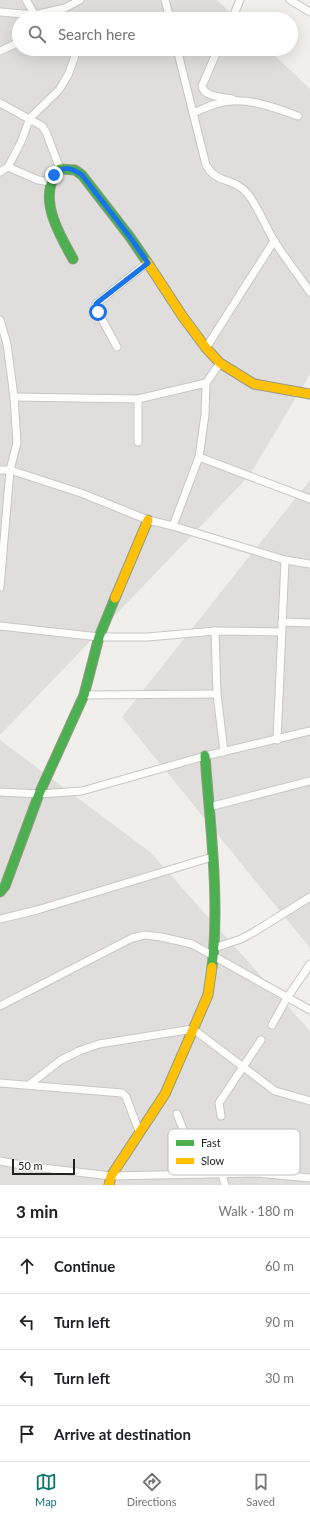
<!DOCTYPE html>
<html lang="en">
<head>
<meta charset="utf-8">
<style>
	:root { --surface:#fff; --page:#f6f6f6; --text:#202124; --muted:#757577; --line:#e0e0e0; --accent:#0f766e }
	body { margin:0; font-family:Lato,sans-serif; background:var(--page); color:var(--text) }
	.scale { position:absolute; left:12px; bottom:10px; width:63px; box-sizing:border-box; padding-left:4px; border:2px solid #222; border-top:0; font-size:11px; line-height:14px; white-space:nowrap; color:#222; -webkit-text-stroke:3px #fff; paint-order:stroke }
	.stop { position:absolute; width:12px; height:12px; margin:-9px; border:3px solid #1a73e8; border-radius:50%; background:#fff }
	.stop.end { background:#1a73e8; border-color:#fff; box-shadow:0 1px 4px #0008 }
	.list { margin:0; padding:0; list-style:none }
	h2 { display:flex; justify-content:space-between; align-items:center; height:52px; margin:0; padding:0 16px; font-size:17px }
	h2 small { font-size:13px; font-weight:400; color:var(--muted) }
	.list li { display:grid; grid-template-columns:26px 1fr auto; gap:12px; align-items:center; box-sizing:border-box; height:56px; padding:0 16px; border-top:1px solid var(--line) }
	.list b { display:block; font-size:15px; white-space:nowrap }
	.list em { font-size:13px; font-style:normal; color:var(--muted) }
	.icon { flex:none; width:22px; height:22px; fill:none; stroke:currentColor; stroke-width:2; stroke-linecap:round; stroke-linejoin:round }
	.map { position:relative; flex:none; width:310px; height:1185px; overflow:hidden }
	.search { position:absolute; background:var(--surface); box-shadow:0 4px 16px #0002; left:12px; right:12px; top:12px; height:44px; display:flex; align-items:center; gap:10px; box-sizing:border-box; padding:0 14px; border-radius:22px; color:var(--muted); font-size:15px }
	.sheet { height:276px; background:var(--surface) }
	nav { display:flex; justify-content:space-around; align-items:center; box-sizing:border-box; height:56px; border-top:1px solid var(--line); background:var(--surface); font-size:11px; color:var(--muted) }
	nav a { display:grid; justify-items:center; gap:2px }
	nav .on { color:var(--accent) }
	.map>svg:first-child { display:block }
	.residential { fill:#dfdedc }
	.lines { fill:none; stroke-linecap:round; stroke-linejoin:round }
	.street-casing { stroke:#c7c7c5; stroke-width:9 }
	.fast-casing { stroke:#959a82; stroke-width:11 }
	.slow-casing { stroke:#959a82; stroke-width:11 }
	.street { stroke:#fdfdfc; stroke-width:7 }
	.fast { stroke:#4caf50; stroke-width:9 }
	.slow { stroke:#ffc107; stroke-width:9 }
	.route { stroke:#1a73e8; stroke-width:5 }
	.key { fill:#fff; stroke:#bdbdbd; stroke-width:1 }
	.key-label { font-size:11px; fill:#222 }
</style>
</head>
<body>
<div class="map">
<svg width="310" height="1185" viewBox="0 0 310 1185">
	<rect width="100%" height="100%" fill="#f0efeb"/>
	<g class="residential">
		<polygon points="0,0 217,0 237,19 19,19 19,49 268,49 310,89 310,374 249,476 0,735"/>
		<polygon points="310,480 310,948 122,717"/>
		<polygon points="0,740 150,852 310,1031 310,1185 0,1185"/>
	</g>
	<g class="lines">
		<defs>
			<g id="street">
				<polyline points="26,0 35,15 65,8 80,0"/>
				<polyline points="165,0 170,19"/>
				<polyline points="290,0 310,12"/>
				<polyline points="0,12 35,15"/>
				<polyline points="232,19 240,0"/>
				<path d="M177,49L206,165C216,184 233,177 247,193C257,205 265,225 273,239C284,257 298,274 310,292"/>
				<path d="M218,49L202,86C204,97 222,97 232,99"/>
				<polyline points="0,51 19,42"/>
				<polyline points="0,103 42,126 46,132 60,169"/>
				<path d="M193,113C201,110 208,106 216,104C243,95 273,107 298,116"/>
				<polyline points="8,167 38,180 51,182"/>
				<polyline points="0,172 8,167 21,142 30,118 59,90 68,75 74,59 76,49"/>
				<polyline points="0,320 7,344 14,397 17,443 10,470 0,587"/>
				<polyline points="117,347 98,312 96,304 147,263"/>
				<polyline points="206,348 274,241"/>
				<polyline points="14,397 138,399 206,383"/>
				<polyline points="138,442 138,399"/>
				<polyline points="199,457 310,499"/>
				<polyline points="0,470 10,470 81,493 148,520 173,526 285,560 310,564"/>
				<polyline points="173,526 199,457 205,415 206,383 220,363"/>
				<polyline points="282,622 310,623"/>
				<polyline points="0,626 99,637 148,637 215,631 281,632"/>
				<polyline points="215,631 217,694 224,752"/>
				<polyline points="84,695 217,694"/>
				<polyline points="277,740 285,560"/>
				<polyline points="0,792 39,794 82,791 205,756 310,731"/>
				<polyline points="209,807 310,781"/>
				<polyline points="0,919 37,910 212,857"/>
				<polyline points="214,948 241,939 254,932 310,897"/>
				<polyline points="0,1006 132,938 145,935 161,937 192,944 310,1010"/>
				<polyline points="272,1025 287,998 310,964"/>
				<polyline points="0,1083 122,1093 126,1097 139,1131"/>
				<polyline points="30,1084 61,1060 79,1051 99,1044 193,1029 275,1091 310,1101"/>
				<polyline points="177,1114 201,1174"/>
				<polyline points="221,1116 219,1103 261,1040"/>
				<polyline points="235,1139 257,1173"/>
				<polyline points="0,1161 26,1166 111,1176 257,1173 310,1178"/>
				<polyline points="222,1174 225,1185"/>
			</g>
			<g id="fast">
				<path d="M73,259C61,237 41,205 53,179C54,176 58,172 60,169L75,170L82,175L130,237L147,262"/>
				<path d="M205,756C210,823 220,901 212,967"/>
				<polyline points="0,892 5,886 39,794 84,695 99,637 115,598"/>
			</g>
			<g id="slow">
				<polyline points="147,262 183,317 206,348 220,363 254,384 310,394"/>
				<polyline points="115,598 148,520"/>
				<polyline points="109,1185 111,1176 165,1094 208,995 212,967"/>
			</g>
		</defs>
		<use href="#street" class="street-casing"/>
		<use href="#fast" class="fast-casing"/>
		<use href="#slow" class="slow-casing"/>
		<use href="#street" class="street"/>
		<use href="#fast" class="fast"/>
		<use href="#slow" class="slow"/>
	</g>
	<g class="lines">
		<path class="route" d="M54,175C64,165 72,168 82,175L130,237L148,263L98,302L96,304L98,312"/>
	</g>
	<rect x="168" y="1129" width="132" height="46" rx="6" class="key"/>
	<rect x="176" y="1140" width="18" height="6" fill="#4caf50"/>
	<rect x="176" y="1158" width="18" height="6" fill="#ffc107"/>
	<g class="key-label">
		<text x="201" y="1147">Fast</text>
		<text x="201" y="1165">Slow</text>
	</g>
</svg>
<div class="scale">50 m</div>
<div class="stop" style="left:98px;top:312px"></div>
<div class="stop end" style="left:54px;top:175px"></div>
<div class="search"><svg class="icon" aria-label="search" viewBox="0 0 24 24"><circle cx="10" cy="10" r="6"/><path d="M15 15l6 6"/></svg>Search here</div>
</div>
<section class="sheet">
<h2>3 min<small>Walk · 180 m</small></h2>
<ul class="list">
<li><svg class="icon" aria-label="ahead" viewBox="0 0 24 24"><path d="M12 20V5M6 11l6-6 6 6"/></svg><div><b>Continue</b></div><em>60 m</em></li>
<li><svg class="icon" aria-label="left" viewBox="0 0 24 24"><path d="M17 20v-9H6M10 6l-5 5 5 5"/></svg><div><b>Turn left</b></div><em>90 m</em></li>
<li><svg class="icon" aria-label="left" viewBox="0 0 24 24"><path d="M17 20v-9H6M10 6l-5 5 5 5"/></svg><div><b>Turn left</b></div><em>30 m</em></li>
<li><svg class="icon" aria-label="arrive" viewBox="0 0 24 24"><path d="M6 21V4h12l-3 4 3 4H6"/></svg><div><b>Arrive at destination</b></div></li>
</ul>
</section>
<nav>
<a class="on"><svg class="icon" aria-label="map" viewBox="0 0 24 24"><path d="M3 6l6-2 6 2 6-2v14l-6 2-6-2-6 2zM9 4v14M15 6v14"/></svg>Map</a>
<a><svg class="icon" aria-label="directions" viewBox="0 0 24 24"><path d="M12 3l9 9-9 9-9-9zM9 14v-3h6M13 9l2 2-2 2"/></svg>Directions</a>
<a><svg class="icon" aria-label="saved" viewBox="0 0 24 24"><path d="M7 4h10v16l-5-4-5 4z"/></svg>Saved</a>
</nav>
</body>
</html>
